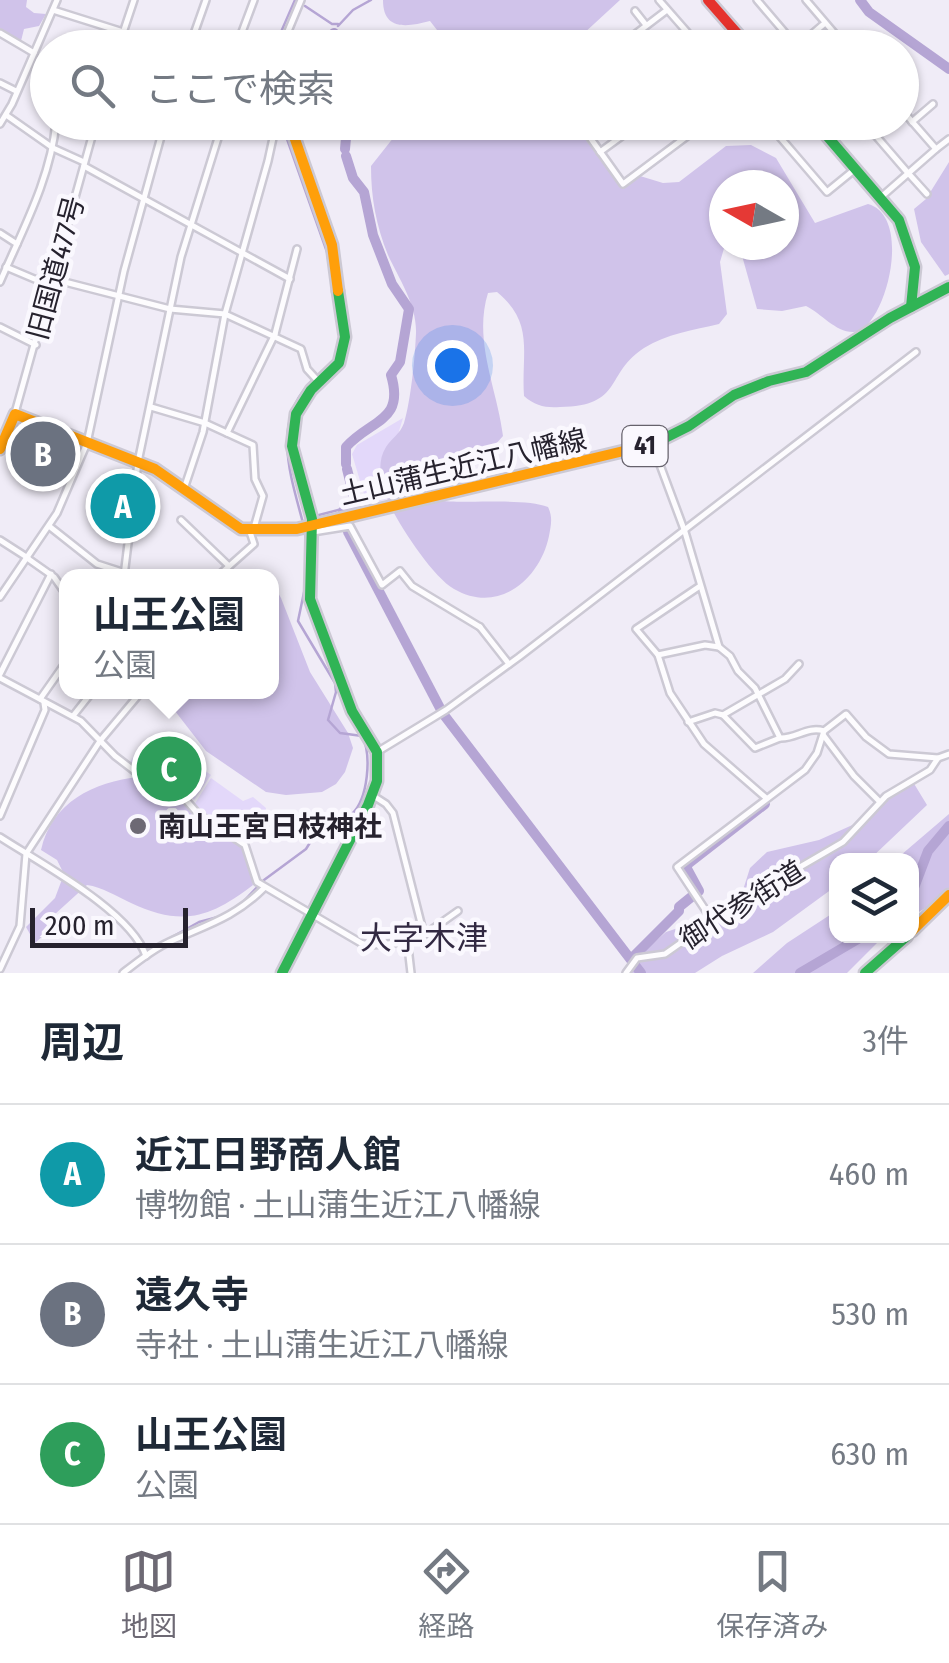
<!DOCTYPE html>
<html lang="ja">
<head>
<meta charset="utf-8">
<style>
	:root { --surface:#fff; --page:#f6f6f7; --text:#1f2937; --muted:#747a83; --line:#e0e1e3; --accent:#6d6974 }
	body { margin:0; font-family:"Fira Sans Condensed","Noto Sans JP",sans-serif; background:var(--page); color:var(--text) }
	.controls { position:absolute; right:30px; bottom:30px; display:grid; overflow:hidden; border-radius:20px; box-shadow:0 2px 8px #0004 }
	.controls button { width:90px; height:90px; display:grid; place-items:center; padding:0; border:0; border-bottom:2px solid var(--line); background:var(--surface); color:var(--text); font:50px sans-serif }
	.compass { position:absolute; left:709px; top:170px; width:90px; height:90px; border-radius:50%; background:var(--surface); box-shadow:0 2px 8px #0004; rotate:279deg }
	.scale { position:absolute; left:30px; bottom:25px; width:158px; box-sizing:border-box; padding-left:10px; border:5px solid #26222e; border-top:0; font-size:28px; line-height:35px; white-space:nowrap; color:#26222e; -webkit-text-stroke:8px #faf8fe; paint-order:stroke }
	.you { position:absolute; left:452px; top:365px; width:35px; height:35px; margin:-25px; border:8px solid #fff; border-radius:50%; background:#1a73e8; box-shadow:0 0 0 15px #1a73e833 }
	.badge { display:grid; place-items:center; width:65px; height:65px; border-radius:50%; background:var(--accent); color:#fff; font-size:32px; font-weight:700 }
	.pin { position:absolute; translate:-50% -50%; border:5px solid #fff; box-shadow:0 2px 10px #0006 }
	.popup { position:absolute; left:59px; top:569px; width:220px; height:130px; box-sizing:border-box; display:grid; place-content:center; border-radius:20px; background:var(--surface); filter:drop-shadow(0 2px 8px #0005); font-size:32px; white-space:nowrap; color:var(--muted) }
	.popup b { font-size:38px; color:var(--text) }
	.popup::after { content:''; position:absolute; left:50%; top:100%; margin-left:-20px; border:20px solid transparent; border-top-color:var(--surface) }
	.list { margin:0; padding:0; list-style:none }
	h2 { display:flex; justify-content:space-between; align-items:center; height:130px; margin:0; padding:0 40px; font-size:42px }
	h2 small { font-size:32px; font-weight:400; color:var(--muted) }
	.list li { display:grid; grid-template-columns:65px 1fr auto; gap:30px; align-items:center; box-sizing:border-box; height:140px; padding:0 40px; border-top:2px solid var(--line) }
	.list b { display:block; font-size:38px; white-space:nowrap }
	.list p { margin:0; font-size:32px; white-space:nowrap; color:var(--muted) }
	.list em { font-size:32px; font-style:normal; color:var(--muted) }
	.icon { flex:none; width:55px; height:55px; fill:none; stroke:currentColor; stroke-width:2; stroke-linecap:round; stroke-linejoin:round }
	.map { position:relative; flex:none; width:949px; height:973px; overflow:hidden }
	.search { position:absolute; background:var(--surface); box-shadow:0 2px 8px #0004; left:30px; right:30px; top:30px; height:110px; display:flex; align-items:center; gap:25px; box-sizing:border-box; padding:0 35px; border-radius:55px; color:var(--muted); font-size:38px }
	.sheet { height:550px; background:var(--surface) }
	nav { display:flex; justify-content:space-around; align-items:center; box-sizing:border-box; height:140px; border-top:2px solid var(--line); background:var(--surface); font-size:28px; color:var(--muted) }
	nav a { display:grid; justify-items:center; gap:5px }
	nav .on { color:var(--accent) }
	.map>svg:first-child { display:block }
	.green { fill:#e3d8fa }
	.forest { fill:#d0c3ea }
	.lines { fill:none; stroke-linecap:round; stroke-linejoin:round }
	.stream { stroke:#b5a5d4; stroke-width:2.5 }
	.river { stroke:#b5a5d4; stroke-width:10 }
	.street-casing { stroke:#ccc9d4; stroke-width:10 }
	.fast-casing { stroke:#ccc9d4; stroke-width:15 }
	.slow-casing { stroke:#ccc9d4; stroke-width:15 }
	.jam-casing { stroke:#ccc9d4; stroke-width:15 }
	.street { stroke:#fdfcfe; stroke-width:5 }
	.fast { stroke:#30b455; stroke-width:10 }
	.slow { stroke:#ff9f0a; stroke-width:10 }
	.jam { stroke:#e5322d; stroke-width:10 }
	.poi-dot { fill:#6d6974; stroke:#faf8fe; stroke-width:4 }
	.labels { text-anchor:middle; dominant-baseline:central; stroke-width:9; stroke-linejoin:round; paint-order:stroke }
	.shield { fill:#faf8fe; stroke:#66626c; stroke-width:2.5 }
	.shield-label { font-size:25px; font-weight:bold; fill:#26222e }
	.street-label { font-size:28px; fill:#26222e; stroke:#faf8fe }
	.poi-label { font-size:28px; font-weight:bold; fill:#26222e; stroke:#faf8fe; text-anchor:start }
	.quarter-label { font-size:32px; fill:#322942; stroke:#faf8fe }
</style>
</head>
<body>
<div class="map">
<svg width="949" height="973" viewBox="0 0 949 973">
	<rect width="100%" height="100%" fill="#f0ecf7"/>
	<g class="green">
		<polygon points="403,418 393,451 401,496 367,504 352,454 357,445"/>
		<path d="M151,738C171,752 191,760 211,775L194,800C178,780 149,781 129,764L140,746Z"/>
		<polygon points="211,778 243,801 253,797 266,808 263,823 254,818 242,840 199,813 194,805"/>
	</g>
	<g class="forest">
		<polygon points="0,0 27,0 26,7 34,13 46,14 39,26 24,29 21,41 0,28"/>
		<path d="M383,0H620L569,47L451,48L430,21C407,27 383,31 383,0Z"/>
		<path d="M405,123H573L623,189L640,176L663,183L679,182L726,146L751,145L776,158L815,223L868,204C915,217 884,333 853,332C835,332 821,313 806,306L782,311L757,309L739,245H784V185H724L725,245L720,262L727,314L719,324C694,330 666,334 644,348C604,374 624,406 560,407C546,408 535,406 524,396C521,353 535,323 497,292L488,293C473,341 497,388 503,436L495,445L426,477L424,495C438,509 518,495 548,507C553,517 551,525 549,536C540,579 499,615 454,589C434,578 400,527 390,505C382,488 375,464 386,447C392,438 400,434 404,423C411,400 415,357 416,333C417,305 399,279 388,255C376,225 371,198 371,166Z"/>
		<polygon points="949,162 949,274 945,276 921,242 914,209 926,199"/>
		<polygon points="272,582 281,598 310,672 348,733 353,748 345,772 336,784 322,792 286,795 266,792 206,751 175,711 177,692 272,692"/>
		<path d="M139,777L179,794L199,817L240,846L246,853L253,885C210,918 182,927 131,903C116,896 102,887 87,885L54,915L56,924L35,943L26,927L55,898L64,874L57,860L41,850C52,802 93,782 139,777Z"/>
		<polygon points="913,782 927,805 869,860 836,861 836,886 773,932 722,956 695,973 628,973 635,959 666,932 714,916 729,908 743,890 750,868 767,852 819,840 868,818 883,801"/>
		<polygon points="949,814 949,894 912,916 912,861 894,861"/>
		<polygon points="836,911 836,936 884,936 847,973 753,973 787,943"/>
	</g>
	<g class="lines">
		<g class="stream">
			<polyline points="305,6 332,24 338,24"/>
			<polyline points="338,26 353,10 371,0"/>
			<polyline points="274,48 295,0"/>
			<polyline points="281,122 327,252 341,340"/>
			<polyline points="319,515 342,509"/>
			<path d="M303,523C291,477 272,425 308,385C317,375 328,368 337,357"/>
			<path d="M242,903L264,880L306,849L321,825C332,821 343,823 352,814C368,799 372,755 362,736L340,733L328,720L336,692L335,683L298,621L307,578L305,531"/>
			<polyline points="154,947 199,922 218,917"/>
		</g>
		<g class="river">
			<polyline points="860,0 869,12 949,69"/>
			<polyline points="320,48 334,33"/>
			<polyline points="335,122 346,138 345,149"/>
			<path d="M346,464V447C371,419 405,422 391,375L400,362L409,309L392,284L373,235L364,192L353,178L346,156"/>
			<polyline points="343,511 356,505 347,469"/>
			<polyline points="348,532 440,708"/>
			<polyline points="444,715 641,973"/>
			<polyline points="699,891 686,867 689,863 765,804"/>
			<polyline points="912,893 928,851 949,826"/>
			<polyline points="631,959 679,911 679,907 695,894"/>
			<polyline points="800,973 863,936"/>
		</g>
		<defs>
			<g id="street">
				<polyline points="659,0 701,48"/>
				<polyline points="757,0 798,48"/>
				<polyline points="806,0 847,48"/>
				<polyline points="53,10 123,32"/>
				<polyline points="635,11 646,25"/>
				<polyline points="0,33 34,53"/>
				<polyline points="121,40 155,48"/>
				<polyline points="797,47 825,23"/>
				<polyline points="79,48 79,47"/>
				<polyline points="118,48 134,0"/>
				<polyline points="189,48 206,0"/>
				<polyline points="236,48 254,0"/>
				<polyline points="281,48 301,0"/>
				<polyline points="617,48 667,10"/>
				<polyline points="680,48 693,38"/>
				<polyline points="0,83 16,91"/>
				<polyline points="6,115 53,148 84,162"/>
				<polyline points="579,122 623,184 706,122"/>
				<polyline points="767,122 827,192 854,170"/>
				<polyline points="864,122 908,173"/>
				<polyline points="912,122 933,104"/>
				<polyline points="0,124 12,104 57,0"/>
				<polyline points="936,149 949,139"/>
				<polyline points="600,152 641,122"/>
				<polyline points="84,166 290,279"/>
				<polyline points="909,174 927,194"/>
				<polyline points="880,198 936,149 902,110"/>
				<polyline points="0,233 17,244"/>
				<polyline points="6,267 51,286"/>
				<polyline points="53,279 170,309 225,314 301,349 307,369 318,381"/>
				<path d="M0,282C22,231 51,178 56,122"/>
				<polyline points="0,327 36,345"/>
				<polyline points="275,334 297,249"/>
				<polyline points="151,407 205,423 253,445 255,479 263,496 254,528"/>
				<polyline points="15,413 96,122"/>
				<polyline points="227,433 275,334"/>
				<path d="M653,446L685,532L719,647L730,656L738,671L755,688L780,738C796,739 807,726 824,731L846,714L866,737L889,754L938,758"/>
				<polyline points="184,489 203,432 225,314 268,161 273,138 270,122"/>
				<polyline points="181,520 229,566"/>
				<polyline points="49,526 97,564 125,573"/>
				<polyline points="313,532 350,526 382,585 400,571 412,586 480,627"/>
				<polyline points="0,540 28,558"/>
				<polyline points="27,558 54,577 66,594"/>
				<polyline points="124,576 138,462 181,257 223,122"/>
				<polyline points="218,576 254,544 250,532"/>
				<polyline points="700,586 636,629 658,655 670,693 704,744 766,798"/>
				<polyline points="0,597 57,513 87,443 124,271 165,122"/>
				<polyline points="480,627 509,664"/>
				<polyline points="658,655 705,645 719,647"/>
				<polyline points="0,674 51,574"/>
				<path d="M0,678L81,721L115,756L141,776L179,792L198,814L245,845L257,882L361,943C375,948 412,941 424,935L393,813L386,804L372,795"/>
				<polyline points="40,699 66,662"/>
				<polyline points="723,715 755,748 780,738"/>
				<polyline points="73,716 92,692"/>
				<polyline points="688,722 715,713 723,715 785,679 799,664"/>
				<polyline points="824,736 854,776 880,802"/>
				<polyline points="377,752 446,710 519,657 916,352"/>
				<polyline points="0,816 45,710 44,703"/>
				<path d="M0,837C40,863 131,911 146,956"/>
				<polyline points="712,920 677,867 805,770 817,753 824,731"/>
				<polyline points="424,935 458,911"/>
				<polyline points="0,969 20,926 26,854 100,741 141,692"/>
				<path d="M123,973C137,962 153,949 169,942C206,925 234,918 264,888"/>
				<polyline points="411,973 408,947 411,941"/>
				<polyline points="626,973 637,958 665,954 733,906 843,842 886,796 930,770 938,758 949,754"/>
			</g>
			<g id="fast">
				<polyline points="815,122 899,220 915,267 911,307"/>
				<polyline points="653,444 689,426 734,395 769,381 806,372 890,318 949,287"/>
				<polyline points="282,973 368,805 377,781 377,752 352,711 310,599 312,519 292,446 296,414 311,390 339,363 345,337 338,291"/>
				<polyline points="865,973 907,936"/>
			</g>
			<g id="slow">
				<polyline points="289,122 332,245 338,291"/>
				<polyline points="0,449 15,414 155,469 241,529 297,529 653,444"/>
				<polyline points="912,931 949,895"/>
			</g>
			<polyline id="jam" points="708,0 750,48"/>
		</defs>
		<use href="#street" class="street-casing"/>
		<use href="#fast" class="fast-casing"/>
		<use href="#slow" class="slow-casing"/>
		<use href="#jam" class="jam-casing"/>
		<use href="#street" class="street"/>
		<use href="#fast" class="fast"/>
		<use href="#slow" class="slow"/>
		<use href="#jam" class="jam"/>
	</g>
	<circle class="poi-dot" cx="138" cy="826" r="10"/>
	<g class="labels">
		<rect class="shield" x="622.5" y="426" width="45" height="40" rx="8"/>
		<g class="shield-label">
			<text x="645" y="446">41</text>
		</g>
		<g class="street-label">
			<text transform="translate(56 268) rotate(-75)">旧国道477号</text>
			<text transform="translate(463 467) rotate(-13)">土山蒲生近江八幡線</text>
			<text transform="translate(742 905) rotate(-32)">御代参街道</text>
		</g>
		<g class="poi-label">
			<text x="158" y="826">南山王宮日枝神社</text>
		</g>
		<g class="quarter-label">
			<text x="424" y="938">大字木津</text>
		</g>
	</g>
</svg>
<div class="controls">
<button><svg class="icon" aria-label="layers" viewBox="0 0 24 24"><path d="M12 4l9 5-9 5-9-5zM3 14l9 5 9-5"/></svg></button>
</div>
<svg class="compass" viewBox="-18 -18 36 36"><path d="M0-13l5 13h-10z" fill="#e53935"/><path d="M0 13l5-13h-10z" fill="#747a83"/></svg>
<div class="scale">200 m</div>
<div class="you"></div>
<div class="pin badge" style="left:123px;top:506px;background:#0f9aa8">A</div>
<div class="pin badge" style="left:43px;top:454px;background:#6b7280">B</div>
<div class="pin badge" style="left:169px;top:769px;background:#2e9e5b">C</div>
<div class="popup"><b>山王公園</b>公園</div>
<div class="search"><svg class="icon" aria-label="search" viewBox="0 0 24 24"><circle cx="10" cy="10" r="6"/><path d="M15 15l6 6"/></svg>ここで検索</div>
</div>
<section class="sheet">
<h2>周辺<small>3件</small></h2>
<ul class="list">
<li><span class="badge" style="background:#0f9aa8">A</span><div><b>近江日野商人館</b><p>博物館 · 土山蒲生近江八幡線</p></div><em>460 m</em></li>
<li><span class="badge" style="background:#6b7280">B</span><div><b>遠久寺</b><p>寺社 · 土山蒲生近江八幡線</p></div><em>530 m</em></li>
<li><span class="badge" style="background:#2e9e5b">C</span><div><b>山王公園</b><p>公園</p></div><em>630 m</em></li>
</ul>
</section>
<nav>
<a class="on"><svg class="icon" aria-label="map" viewBox="0 0 24 24"><path d="M3 6l6-2 6 2 6-2v14l-6 2-6-2-6 2zM9 4v14M15 6v14"/></svg>地図</a>
<a><svg class="icon" aria-label="directions" viewBox="0 0 24 24"><path d="M12 3l9 9-9 9-9-9zM9 14v-3h6M13 9l2 2-2 2"/></svg>経路</a>
<a><svg class="icon" aria-label="saved" viewBox="0 0 24 24"><path d="M7 4h10v16l-5-4-5 4z"/></svg>保存済み</a>
</nav>
</body>
</html>
